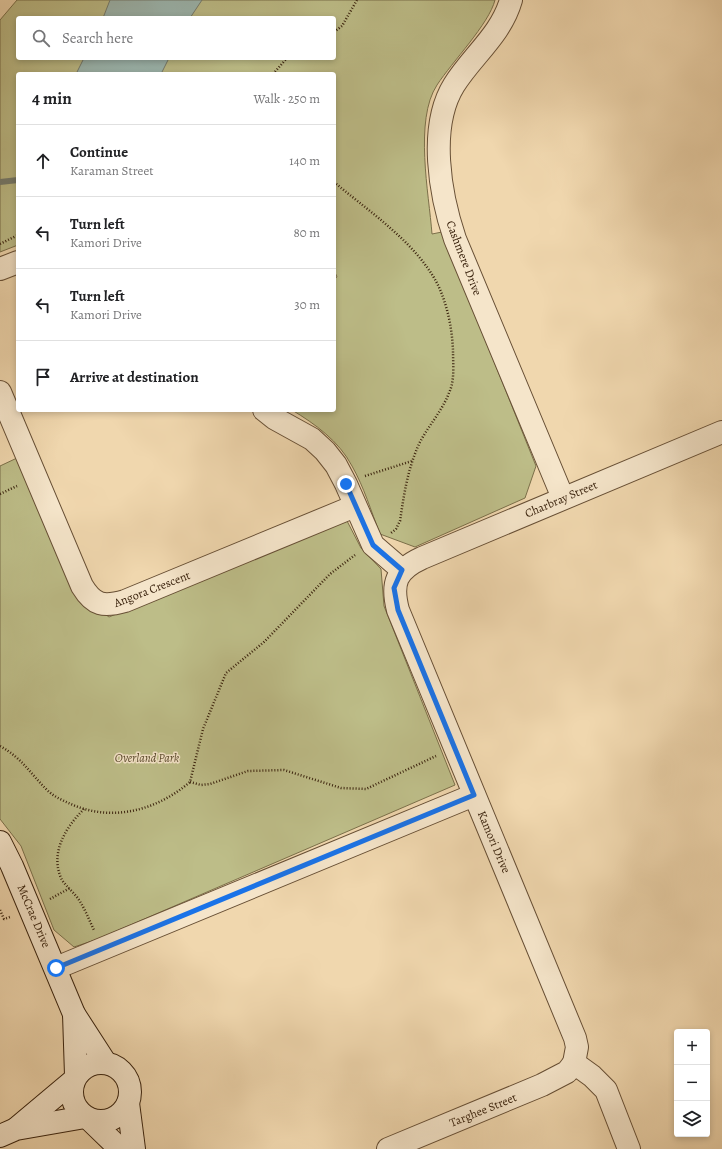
<!DOCTYPE html>
<html lang="en">
<head>
<meta charset="utf-8">
<style>
	:root { --surface:#fff; --page:#f2f2f2; --text:#202124; --muted:#757577; --line:#e0e0e0 }
	body { margin:0; font-family:Alegreya,serif; background:var(--page); color:var(--text) }
	.controls { position:absolute; right:12px; bottom:12px; display:grid; overflow:hidden; border-radius:4px; box-shadow:0 2px 6px #0003 }
	.controls button { width:36px; height:36px; display:grid; place-items:center; padding:0; border:0; border-bottom:1px solid var(--line); background:var(--surface); color:var(--text); font:20px sans-serif }
	.stop { position:absolute; width:12px; height:12px; margin:-9px; border:3px solid #1a73e8; border-radius:50%; background:#fff }
	.stop.end { background:#1a73e8; border-color:#fff; box-shadow:0 1px 4px #0008 }
	.list { margin:0; padding:0; list-style:none }
	h2 { display:flex; justify-content:space-between; align-items:center; height:52px; margin:0; padding:0 16px; font-size:17px }
	h2 small { font-size:13px; font-weight:400; color:var(--muted) }
	.list li { display:grid; grid-template-columns:26px 1fr auto; gap:12px; align-items:center; box-sizing:border-box; height:72px; padding:0 16px; border-top:1px solid var(--line) }
	.list b { display:block; font-size:15px; white-space:nowrap }
	.list p { margin:0; font-size:13px; white-space:nowrap; color:var(--muted) }
	.list em { font-size:13px; font-style:normal; color:var(--muted) }
	.icon { flex:none; width:22px; height:22px; fill:none; stroke:currentColor; stroke-width:2; stroke-linecap:round; stroke-linejoin:round }
	.map { position:relative; flex:none; width:722px; height:1149px; overflow:hidden }
	.search { position:absolute; background:var(--surface); box-shadow:0 2px 6px #0003; left:16px; top:16px; width:320px; height:44px; display:flex; align-items:center; gap:10px; box-sizing:border-box; padding:0 14px; border-radius:4px; color:var(--muted); font-size:15px }
	.panel { position:absolute; background:var(--surface); box-shadow:0 2px 6px #0003; left:16px; top:72px; width:320px; height:340px; border-radius:4px }
	.map>svg:first-child { display:block }
	.green { fill:#bdbd88; stroke:#7b704a; fill-rule:evenodd }
	.water { fill:#9cb8b2; stroke:#747c70 }
	.lines { fill:none; stroke-linecap:round; stroke-linejoin:round }
	.stream { stroke:#747c70; stroke-width:6 }
	.street-casing { stroke:#674f35; stroke-width:24 }
	.secondary-casing { stroke:#39220d; stroke-width:24 }
	.path { stroke:#39220d; stroke-width:2.5; stroke-dasharray:1 2; stroke-linecap:butt }
	.street { stroke:#f5e5ca; stroke-width:22 }
	.secondary { stroke:#f5e5ca; stroke-width:22 }
	.route { stroke:#1a73e8; stroke-width:5 }
	.labels { text-anchor:middle; dominant-baseline:central; stroke-width:3; stroke-linejoin:round; paint-order:stroke }
	.street-label { font-size:12px; fill:#39220d; stroke:#f5e5ca }
	.park-label { font-size:12px; font-style:italic; fill:#5a492c; stroke:#f5e5ca }
</style>
</head>
<body>
<div class="map">
<svg width="722" height="1149" viewBox="0 0 722 1149">
	<rect width="100%" height="100%" fill="#f0d7ae"/>
	<filter id="stains"><feTurbulence type="fractalNoise" baseFrequency=".005" numOctaves="4"/><feColorMatrix values="0 0 0 0 .2 0 0 0 0 .09 0 0 0 0 .02 0 0 0 .5 -.17"/></filter>
	<radialGradient id="worn" r=".72"><stop offset=".6" stop-color="#630" stop-opacity="0"/><stop offset="1" stop-color="#630" stop-opacity=".3"/></radialGradient>
	<g class="green">
		<path d="M17,0H495C489,24 452,62 437,85C414,120 429,194 432,234L442,232L536,466L525,498L415,547L380,534C371,511 364,487 352,466C339,441 315,424 292,410H334V279L337,277L334,270V74H18V245L0,252V20ZM18,18H334V58H18Z"/>
		<polygon points="17,458 74,592 109,617 346,519 361,548 381,569 384,606 455,785 98,939 74,947 54,930 21,846 0,819 0,466"/>
	</g>
	<g class="water">
		<polygon points="110,0 202,0 190,18 103,18"/>
		<polygon points="84,58 169,58 161,74 76,74"/>
	</g>
	<g class="lines">
		<polyline class="stream" points="0,182 18,180"/>
		<defs>
			<g id="street">
				<path d="M511,0C501,35 472,56 454,85C428,127 440,195 455,239L563,498"/>
				<polyline points="0,269 18,262"/>
				<path d="M0,392L82,586C94,606 104,607 125,601L355,506"/>
				<polyline points="264,410 274,418 312,439 325,451 336,465 346,484 373,545 402,570"/>
				<polyline points="56,968 474,795"/>
				<polyline points="388,1149 542,1085 567,1072 574,1063"/>
				<path d="M629,1149L606,1090L592,1076L574,1063L577,1047L575,1038L398,610C391,583 396,570 422,558L722,432"/>
			</g>
			<g id="secondary">
				<polyline points="0,842 12,866 74,1014 105,1062"/>
				<polyline points="74,1014 76,1075"/>
				<circle cx="101" cy="1092" r="29"/>
				<polyline points="128,1103 134,1149"/>
				<polyline points="89,1119 120,1149"/>
				<polyline points="17,1128 73,1081"/>
				<polyline points="0,1136 16,1129 85,1117"/>
			</g>
		</defs>
		<use href="#street" class="street-casing"/>
		<use href="#secondary" class="secondary-casing"/>
		<g class="path">
			<polyline points="334,32 342,26 357,0"/>
			<polyline points="273,74 287,58"/>
			<path d="M334,182C366,209 405,235 429,270C445,292 452,324 453,351C453,364 455,380 449,393C442,411 429,425 420,442C408,467 404,494 400,521L396,529L391,533"/>
			<polyline points="0,244 18,235"/>
			<polyline points="365,476 412,461"/>
			<polyline points="0,494 17,486"/>
			<path d="M0,746C23,759 29,772 47,790C54,797 64,801 73,805C114,822 157,810 190,782L203,729L226,673L264,642L330,574L355,555"/>
			<polyline points="190,782 201,785 210,784 248,771 284,770 341,788 366,789 436,756"/>
			<path d="M84,809C66,827 50,852 61,878C65,886 74,892 79,900C85,909 89,920 94,930"/>
			<polyline points="50,899 70,888"/>
			<polyline points="0,910 4,919 10,917"/>
		</g>
		<use href="#street" class="street"/>
		<use href="#secondary" class="secondary"/>
	</g>
	<g class="lines">
		<polyline class="route" points="56,968 474,795 398,610 394,588 402,570 373,545 346,484"/>
	</g>
	<g class="labels">
		<g class="street-label">
			<text transform="translate(464 258) rotate(69)">Cashmere Drive</text>
			<text transform="translate(561 499) rotate(-23)">Charbray Street</text>
			<text transform="translate(152 589) rotate(-21)">Angora Crescent</text>
			<text transform="translate(494 842) rotate(67)">Kamori Drive</text>
			<text transform="translate(34 916) rotate(67)">McCrae Drive</text>
			<text transform="translate(483 1110) rotate(-22)">Targhee Street</text>
		</g>
		<g class="park-label">
			<text x="147" y="758">Overland Park</text>
		</g>
	</g>
	<rect width="100%" height="100%" filter="url(#stains)"/>
	<rect width="100%" height="100%" fill="url(#worn)"/>
</svg>
<div class="controls">
<button>+</button>
<button>−</button>
<button><svg class="icon" aria-label="layers" viewBox="0 0 24 24"><path d="M12 4l9 5-9 5-9-5zM3 14l9 5 9-5"/></svg></button>
</div>
<div class="stop" style="left:56px;top:968px"></div>
<div class="stop end" style="left:346px;top:484px"></div>
<div class="search"><svg class="icon" aria-label="search" viewBox="0 0 24 24"><circle cx="10" cy="10" r="6"/><path d="M15 15l6 6"/></svg>Search here</div>
<section class="panel">
<h2>4 min<small>Walk · 250 m</small></h2>
<ul class="list">
<li><svg class="icon" aria-label="ahead" viewBox="0 0 24 24"><path d="M12 20V5M6 11l6-6 6 6"/></svg><div><b>Continue</b><p>Karaman Street</p></div><em>140 m</em></li>
<li><svg class="icon" aria-label="left" viewBox="0 0 24 24"><path d="M17 20v-9H6M10 6l-5 5 5 5"/></svg><div><b>Turn left</b><p>Kamori Drive</p></div><em>80 m</em></li>
<li><svg class="icon" aria-label="left" viewBox="0 0 24 24"><path d="M17 20v-9H6M10 6l-5 5 5 5"/></svg><div><b>Turn left</b><p>Kamori Drive</p></div><em>30 m</em></li>
<li><svg class="icon" aria-label="arrive" viewBox="0 0 24 24"><path d="M6 21V4h12l-3 4 3 4H6"/></svg><div><b>Arrive at destination</b></div></li>
</ul>
</section>
</div>
</body>
</html>
